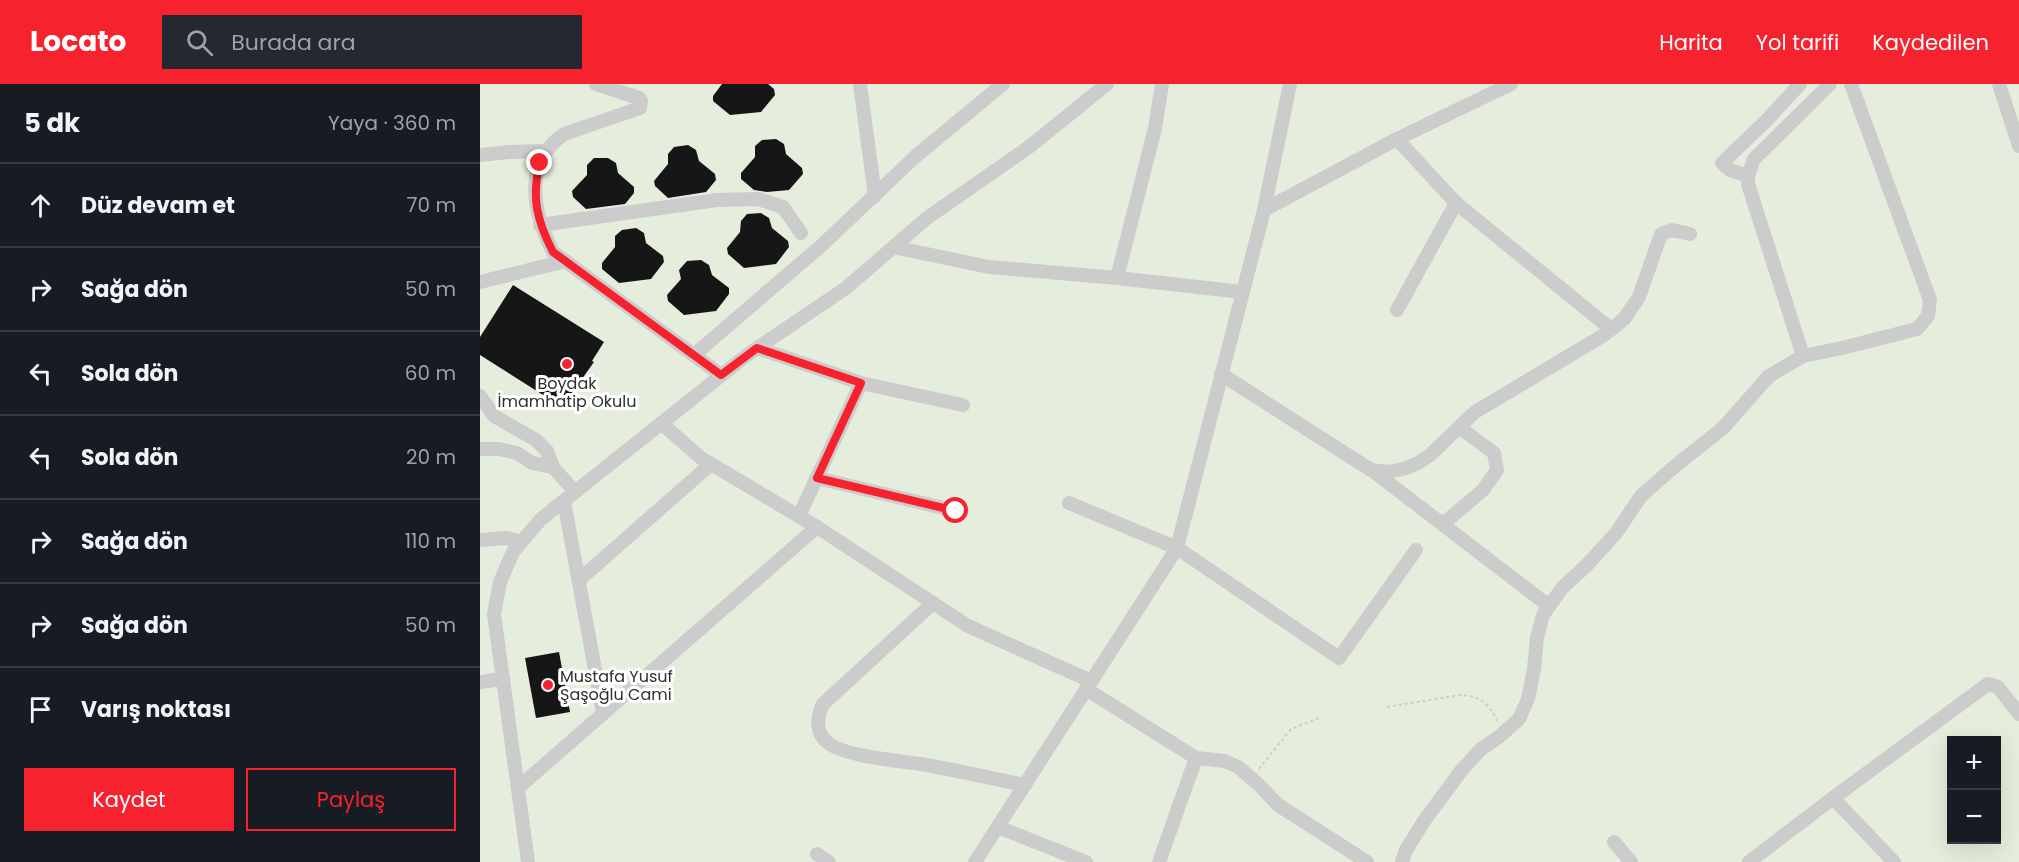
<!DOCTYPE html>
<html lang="tr">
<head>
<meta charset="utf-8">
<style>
	:root { --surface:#171b24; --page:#242831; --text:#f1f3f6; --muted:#9ea1a6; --line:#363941; --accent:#f6222e }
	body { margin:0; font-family:Poppins,sans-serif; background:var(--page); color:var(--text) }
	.controls { position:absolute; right:18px; bottom:18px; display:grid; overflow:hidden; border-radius:0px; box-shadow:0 6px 24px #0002 }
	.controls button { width:54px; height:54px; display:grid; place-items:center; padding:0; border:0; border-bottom:2px solid var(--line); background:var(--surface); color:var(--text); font:30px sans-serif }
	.stop { position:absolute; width:18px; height:18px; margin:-14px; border:4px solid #f6222e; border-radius:50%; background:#fff }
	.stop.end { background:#f6222e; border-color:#fff; box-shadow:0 2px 6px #0008 }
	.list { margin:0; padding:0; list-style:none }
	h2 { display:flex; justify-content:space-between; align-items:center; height:78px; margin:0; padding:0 24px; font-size:26px }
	h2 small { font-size:20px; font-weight:400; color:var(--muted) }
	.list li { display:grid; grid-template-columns:39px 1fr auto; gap:18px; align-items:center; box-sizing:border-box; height:84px; padding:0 24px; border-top:2px solid var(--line) }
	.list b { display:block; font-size:22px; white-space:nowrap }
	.list em { font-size:20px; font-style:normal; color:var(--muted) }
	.actions { display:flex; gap:12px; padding:18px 24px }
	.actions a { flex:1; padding:14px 0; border:2px solid var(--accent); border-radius:0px; text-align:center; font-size:21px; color:var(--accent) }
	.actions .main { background:var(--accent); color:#fff }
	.icon { flex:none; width:33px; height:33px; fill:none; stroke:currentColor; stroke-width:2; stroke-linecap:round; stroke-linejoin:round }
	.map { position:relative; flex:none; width:1539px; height:778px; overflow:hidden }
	header { display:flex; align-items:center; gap:36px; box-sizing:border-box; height:84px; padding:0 30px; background:var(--accent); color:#fff }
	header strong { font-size:28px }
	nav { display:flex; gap:33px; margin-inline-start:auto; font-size:21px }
	.search { width:420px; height:54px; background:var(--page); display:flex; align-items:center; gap:15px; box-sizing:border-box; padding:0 21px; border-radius:0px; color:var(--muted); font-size:22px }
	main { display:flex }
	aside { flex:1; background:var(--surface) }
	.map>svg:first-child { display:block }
	.green { fill:#e5eedc; fill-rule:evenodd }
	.building { fill:#161616 }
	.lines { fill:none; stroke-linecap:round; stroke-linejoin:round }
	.path { stroke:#ccc; stroke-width:2; stroke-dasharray:3 3; stroke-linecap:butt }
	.minor { stroke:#ccc; stroke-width:14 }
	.route { stroke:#f6222e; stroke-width:8 }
	.poi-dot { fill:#f6222e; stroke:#fff; stroke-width:2 }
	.labels { text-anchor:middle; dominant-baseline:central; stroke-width:6; stroke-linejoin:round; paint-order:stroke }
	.poi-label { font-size:16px; fill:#2f2f2f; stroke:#fff }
</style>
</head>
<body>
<header>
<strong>Locato</strong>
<div class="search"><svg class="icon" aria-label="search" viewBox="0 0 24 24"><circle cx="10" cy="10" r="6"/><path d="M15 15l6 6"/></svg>Burada ara</div>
<nav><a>Harita</a><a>Yol tarifi</a><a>Kaydedilen</a></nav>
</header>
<main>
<aside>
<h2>5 dk<small>Yaya · 360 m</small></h2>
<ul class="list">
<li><svg class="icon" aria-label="ahead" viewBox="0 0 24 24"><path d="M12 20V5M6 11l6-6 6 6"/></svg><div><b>Düz devam et</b></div><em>70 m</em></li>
<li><svg class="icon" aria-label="right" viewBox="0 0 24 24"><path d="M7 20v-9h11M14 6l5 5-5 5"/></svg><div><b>Sağa dön</b></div><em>50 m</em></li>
<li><svg class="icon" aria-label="left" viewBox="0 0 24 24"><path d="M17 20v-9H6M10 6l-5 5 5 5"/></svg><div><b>Sola dön</b></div><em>60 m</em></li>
<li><svg class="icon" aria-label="left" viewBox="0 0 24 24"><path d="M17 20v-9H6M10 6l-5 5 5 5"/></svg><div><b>Sola dön</b></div><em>20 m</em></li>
<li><svg class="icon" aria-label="right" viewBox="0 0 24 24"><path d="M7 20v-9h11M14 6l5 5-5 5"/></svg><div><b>Sağa dön</b></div><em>110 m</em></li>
<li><svg class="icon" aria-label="right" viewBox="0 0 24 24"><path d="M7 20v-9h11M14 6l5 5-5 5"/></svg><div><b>Sağa dön</b></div><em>50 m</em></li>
<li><svg class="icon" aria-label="arrive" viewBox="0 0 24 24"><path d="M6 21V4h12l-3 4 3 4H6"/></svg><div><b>Varış noktası</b></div></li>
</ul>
<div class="actions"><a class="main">Kaydet</a><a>Paylaş</a></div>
</aside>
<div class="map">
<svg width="1539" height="778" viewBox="0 0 1539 778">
	<rect width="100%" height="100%" fill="#fff"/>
	<path class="green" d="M0,0H1539V778H0ZM1472,656H1516V756H1472Z"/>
	<g class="building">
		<polygon points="242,0 288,0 294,5 295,11 281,28 250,31 233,17 233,12"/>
		<polygon points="296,55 304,60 306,70 322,84 323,90 309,106 287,108 274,106 261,95 261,89 275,73 275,62 282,56"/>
		<polygon points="208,61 216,66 219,77 235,90 236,96 226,108 188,114 175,102 174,97 188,80 188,70 194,63"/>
		<polygon points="114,74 128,74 136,79 138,89 154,103 154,109 145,120 106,125 93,113 92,107 107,91 107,81"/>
		<polygon points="281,129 289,134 292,144 308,157 309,163 296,180 264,184 248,170 247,164 260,148 261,137 267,130"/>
		<polygon points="156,144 164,149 166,159 183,172 184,178 171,195 139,199 122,185 122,179 135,163 135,152 142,146"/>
		<polygon points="221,176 229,181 232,191 249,204 249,210 236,227 204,231 188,217 187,211 201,195 199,186 207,177"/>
		<polygon points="33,201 124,258 112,277 114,278 82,323 0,271 0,253"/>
		<polygon points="79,568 90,628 56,634 45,574"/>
	</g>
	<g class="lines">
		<g class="path">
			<path d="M907,623L980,611C999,611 1010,620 1017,637"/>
			<polyline points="779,685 811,645 839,634"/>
		</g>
		<g class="minor">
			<path d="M116,0L159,14L161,17L160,24L84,50C42,79 53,129 73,168L241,291"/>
			<polyline points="380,0 395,112"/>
			<polyline points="1519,0 1539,62"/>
			<polyline points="917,55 976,119 1131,245"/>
			<polyline points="0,71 30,68 65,67"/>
			<polyline points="1268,92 1250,86 1242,79 1287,36 1320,0"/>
			<polyline points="784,126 917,55 1031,0"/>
			<polyline points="60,141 237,116 278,115 303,123 321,149"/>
			<polyline points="413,163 509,183 637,194 762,208"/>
			<polyline points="637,194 675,44 682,0"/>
			<polyline points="0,198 86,177"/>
			<polyline points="917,226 976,119"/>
			<polyline points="277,264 381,299 319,432"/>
			<polyline points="214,271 342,161 436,72 523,0"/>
			<polyline points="1323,272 1268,100 1268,92 1274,75 1350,0"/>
			<polyline points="741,290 891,386 908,388 923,385 938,379 950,371 995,328 1124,251 1144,235 1159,213 1181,150 1192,146 1210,150"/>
			<polyline points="381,299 483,321"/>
			<polyline points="0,312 14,332 56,356 67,367 73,383 95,408"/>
			<polyline points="181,339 221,374 337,443 488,542 611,597"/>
			<polyline points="0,365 19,365 37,369 52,379 73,383"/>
			<polyline points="893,387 1069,522"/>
			<polyline points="337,394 476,427"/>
			<polyline points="84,417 123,629"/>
			<polyline points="589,419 697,464 859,574 936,466"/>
			<polyline points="963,440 1003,406 1017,386 1014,369 979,343"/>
			<polyline points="0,456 27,454 41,458"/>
			<polyline points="99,496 231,380"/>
			<path d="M453,519L343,620C337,633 335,648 347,658C362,672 419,677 441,680C476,686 510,694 545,701"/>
			<polyline points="0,598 23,595"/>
			<polyline points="606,605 716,674 745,677 758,683 779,701 798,721 887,778"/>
			<polyline points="39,703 337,443"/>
			<polyline points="1353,714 1508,600 1518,603 1539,630"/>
			<polyline points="518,743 606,778"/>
			<polyline points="1134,758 1151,778"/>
			<polyline points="337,770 349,778"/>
			<polyline points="48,778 14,530 20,498 33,468 61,435 267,271 366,204 447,134 549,63 627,0"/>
			<polyline points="495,778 697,464 784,126 810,0"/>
			<polyline points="679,778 716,674"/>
			<polyline points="922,778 926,766 944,737 981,687 1000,666 1020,652 1039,635 1048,615 1054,585 1057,554 1063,531 1082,504 1106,482 1136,449 1161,412 1194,383 1243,344 1289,292 1323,272 1362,264 1437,245 1448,232 1450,216 1371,0"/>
			<polyline points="1269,778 1353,714 1414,778"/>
		</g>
	</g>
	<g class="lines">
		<path class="route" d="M60,79C51,113 57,137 73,168L241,291L277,264L381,299L337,394L476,427"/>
	</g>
	<g class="poi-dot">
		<circle cx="87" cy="280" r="6"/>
		<circle cx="68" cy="601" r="6"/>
	</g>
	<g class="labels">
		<g class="poi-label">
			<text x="87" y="299">Boydak<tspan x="87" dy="18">İmamhatip Okulu</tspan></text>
			<text x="80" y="592" text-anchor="start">Mustafa Yusuf<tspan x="80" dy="18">Şaşoğlu Cami</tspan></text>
		</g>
	</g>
</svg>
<div class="controls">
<button>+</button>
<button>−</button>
</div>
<div class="stop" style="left:476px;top:427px"></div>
<div class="stop end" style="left:60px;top:79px"></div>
</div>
</main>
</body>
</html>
